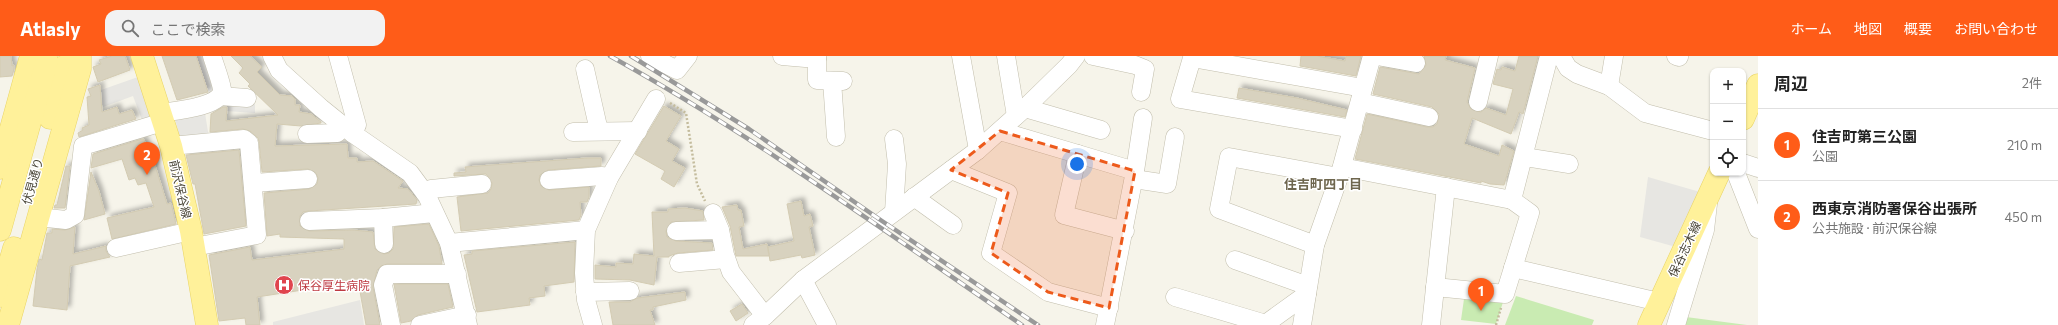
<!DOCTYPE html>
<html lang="ja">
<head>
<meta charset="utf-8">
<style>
	:root { --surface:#fff; --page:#f2f2f2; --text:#222; --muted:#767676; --line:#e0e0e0; --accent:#ff5c18 }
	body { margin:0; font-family:Commissioner,"Noto Sans JP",sans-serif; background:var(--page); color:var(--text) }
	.controls { position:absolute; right:12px; top:12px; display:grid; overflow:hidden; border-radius:8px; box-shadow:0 1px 3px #0004 }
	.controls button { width:36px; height:36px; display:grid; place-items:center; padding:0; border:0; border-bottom:1px solid var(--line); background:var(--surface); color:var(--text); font:20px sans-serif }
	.you { position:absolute; left:1077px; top:108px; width:14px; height:14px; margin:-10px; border:3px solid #fff; border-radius:50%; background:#1a73e8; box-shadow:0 0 0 6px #1a73e833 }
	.badge { display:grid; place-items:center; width:26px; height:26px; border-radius:50%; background:var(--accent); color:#fff; font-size:13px; font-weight:700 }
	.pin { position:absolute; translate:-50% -33px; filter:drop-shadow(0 1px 2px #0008) }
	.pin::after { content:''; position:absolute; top:21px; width:14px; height:12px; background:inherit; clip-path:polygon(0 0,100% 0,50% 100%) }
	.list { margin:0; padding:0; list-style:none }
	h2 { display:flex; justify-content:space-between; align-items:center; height:52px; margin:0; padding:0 16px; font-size:17px }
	h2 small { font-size:13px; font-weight:400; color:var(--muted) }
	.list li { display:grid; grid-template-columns:26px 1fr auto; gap:12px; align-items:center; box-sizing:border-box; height:72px; padding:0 16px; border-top:1px solid var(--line) }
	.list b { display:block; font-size:15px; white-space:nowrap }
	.list p { margin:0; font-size:13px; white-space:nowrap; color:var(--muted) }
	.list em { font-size:13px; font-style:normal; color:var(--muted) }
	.icon { flex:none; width:22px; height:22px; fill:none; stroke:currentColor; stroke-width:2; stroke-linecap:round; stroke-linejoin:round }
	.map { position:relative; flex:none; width:1758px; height:269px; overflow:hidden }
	header { display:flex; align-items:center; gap:24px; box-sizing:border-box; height:56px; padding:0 20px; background:var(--accent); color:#fff }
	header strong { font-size:19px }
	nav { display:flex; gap:22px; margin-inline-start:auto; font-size:14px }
	.search { width:280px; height:36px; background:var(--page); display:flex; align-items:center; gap:10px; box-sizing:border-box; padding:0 14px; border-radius:12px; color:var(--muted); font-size:15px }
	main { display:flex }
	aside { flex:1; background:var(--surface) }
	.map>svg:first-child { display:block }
	.green { fill:#c9ebb2 }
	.parking { fill:#e7e6e2 }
	.building { fill:#d8d2bf; stroke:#d3cbb2; filter:url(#shadow) }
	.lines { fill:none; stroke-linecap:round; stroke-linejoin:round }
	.minor-casing { stroke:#c2beac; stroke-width:19 }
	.major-casing { stroke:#e9d465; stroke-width:23 }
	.path { stroke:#c4bc9d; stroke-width:2.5; stroke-dasharray:2 2; stroke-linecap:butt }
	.minor { stroke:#fff; stroke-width:18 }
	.major { stroke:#fff19a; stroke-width:22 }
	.rail-casing { stroke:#999; stroke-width:4.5 }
	.rail { stroke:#fff; stroke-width:3; stroke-dasharray:9; stroke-linecap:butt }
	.marked { fill:#ed5a1b; fill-opacity:0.2; stroke:#ed5a1b; stroke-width:3; stroke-dasharray:8 5; stroke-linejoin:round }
	.labels { text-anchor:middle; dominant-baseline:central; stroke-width:3; stroke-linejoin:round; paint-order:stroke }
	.street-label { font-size:12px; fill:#4a4638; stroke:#fff }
	.health-label { font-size:12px; fill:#be3a42; stroke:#fff; text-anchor:start }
	.neighbourhood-label { font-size:13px; font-weight:bold; fill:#6e664e; stroke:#fff }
</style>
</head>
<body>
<header>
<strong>Atlasly</strong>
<div class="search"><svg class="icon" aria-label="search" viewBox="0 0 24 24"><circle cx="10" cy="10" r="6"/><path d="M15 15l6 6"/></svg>ここで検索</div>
<nav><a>ホーム</a><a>地図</a><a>概要</a><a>お問い合わせ</a></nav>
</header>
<main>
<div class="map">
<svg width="1758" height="269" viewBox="0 0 1758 269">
	<defs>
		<filter id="shadow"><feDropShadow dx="3.5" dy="-3.5" stdDeviation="2" flood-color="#0004"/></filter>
	</defs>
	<rect width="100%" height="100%" fill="#f6f4ea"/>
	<g class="green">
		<polygon points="1516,240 1594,264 1592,269 1505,269"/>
		<polygon points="1464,243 1503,246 1496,268 1461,264"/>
		<polygon points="1686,261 1747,269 1685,269"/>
	</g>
	<g class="parking">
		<polygon points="196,0 207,0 218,34 209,38"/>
		<polygon points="138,21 151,61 142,64 133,40 103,51 101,34"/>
		<polygon points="227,46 255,48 255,57 226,55"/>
		<polygon points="205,57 209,82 180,84 174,58"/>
		<polygon points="1648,121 1700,136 1676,191 1640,181"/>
		<polygon points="360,244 364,269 273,269 273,266"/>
	</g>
	<g class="building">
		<polygon points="0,0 11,0 12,10 14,9 14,13 12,20 0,21"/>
		<polygon points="112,0 125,0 130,14 98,26 93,11 101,8 99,4"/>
		<polygon points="162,0 196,0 208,36 177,44"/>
		<polygon points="231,0 250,0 262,11 257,16 280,39 292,40 295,43 295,49 300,49 299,56 311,58 321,66 321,67 301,70 277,68 275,90 347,88 348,102 357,102 357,106 373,105 403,125 398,132 408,133 417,144 416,148 309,155 303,156 300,160 300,170 309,175 353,174 373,176 375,193 384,198 389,197 393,193 394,171 429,168 439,190 442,208 387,208 381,210 377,214 373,231 380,269 366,269 359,230 342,228 257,241 260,269 246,269 245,262 219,265 209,199 250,191 252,204 344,193 344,183 280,181 280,178 267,180 264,137 309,133 317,128 318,122 316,117 308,113 262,116 259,86 258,82 250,75 243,73 210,76 211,58 223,51 227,51 226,65 278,59 248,30 250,28 239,17 243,12"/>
		<polygon points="1301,0 1317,0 1345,5 1346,0 1361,0 1356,20 1300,10"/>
		<polygon points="1424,0 1446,0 1445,4 1475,12 1467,46 1471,53 1481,56 1486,52 1506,59 1513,33 1493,28 1497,13 1501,14 1502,11 1515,15 1519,0 1538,0 1523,58 1519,56 1511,78 1472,62 1464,88 1499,100 1502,89 1514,95 1504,129 1490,128 1481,125 1481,127 1355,103 1367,58 1427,71 1433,71 1437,68 1439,58 1432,51 1373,38 1380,11 1419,18 1426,9"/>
		<polygon points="100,29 102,56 117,51 119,58 132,54 136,63 79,81 78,77 83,74 82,72 89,69 87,41 91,40 88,33"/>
		<polygon points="1239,32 1297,42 1347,54 1345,61 1237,42"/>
		<polygon points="664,50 681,60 666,85 679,93 672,105 685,112 674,131 661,123 665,115 635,98"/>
		<polygon points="142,83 144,83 151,107 154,106 167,148 171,147 176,168 112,183 107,162 154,151 146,127 138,129 135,122 129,124 122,103 91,112 93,98"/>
		<polygon points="239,94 246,170 204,178 195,128 193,128 186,99"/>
		<polygon points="587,102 601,102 601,110 548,114 540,119 539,124 541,130 549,134 589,131 589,141 587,146 580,146 581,159 579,164 461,175 457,141 488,137 491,133 492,127 486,118 454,120 454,117 466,116 465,111"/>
		<polygon points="66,110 70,110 65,152 54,152 55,149 57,149"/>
		<polygon points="91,116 99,135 105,158 84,164"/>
		<polygon points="801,145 804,160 810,158 813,170 809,171 815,199 802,202 801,199 770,205 768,191 794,185 787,148"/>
		<polygon points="737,149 738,154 741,154 744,170 739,171 743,193 767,188 769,200 736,200 730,170 722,151"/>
		<polygon points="685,152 703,155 704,164 671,166 666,175 667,181 676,185 712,187 713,194 678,197 669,200 669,201 657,201 654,229 630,224 595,223 595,209 616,211 616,207 633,208 634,198 654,200 652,156 668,156 668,153"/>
		<polygon points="75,171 73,198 106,190 106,195 110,201 70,210 67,254 33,250 37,213 39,203 42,204 47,177 52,177 52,173 65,174"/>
		<polygon points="575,186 574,226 544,230 545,240 529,242 530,249 477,256 464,199 472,198 472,195"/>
		<polygon points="394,228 448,228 453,251 418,259 411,265 401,267"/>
		<polygon points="685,236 686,244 653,251 653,254 650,254 655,269 613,269 609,246 630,246 637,242"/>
		<polygon points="742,248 748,257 736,265 730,255"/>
	</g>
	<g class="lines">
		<defs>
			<g id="minor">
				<polyline points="272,0 279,14 321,52 352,77 410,117 427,140 449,187 468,269"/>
				<polyline points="338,0 357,69 352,77"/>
				<polyline points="650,0 677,14 688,0"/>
				<polyline points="782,0 817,3 817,0"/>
				<polyline points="961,0 978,94"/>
				<polyline points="1006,0 1016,60"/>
				<polyline points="1093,0 1135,9 1145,13 1141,36"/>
				<polyline points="1377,0 1416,7"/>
				<polyline points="1561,0 1568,12 1577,18 1609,30 1645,57 1713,75"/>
				<polyline points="1676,0 1679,1"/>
				<polyline points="817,3 817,24 843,25"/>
				<polyline points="585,13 599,75"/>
				<polyline points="832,25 836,81"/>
				<polyline points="1609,30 1614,0"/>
				<polyline points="220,40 247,42"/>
				<polyline points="1360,46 1429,61"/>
				<polyline points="1478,46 1489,0"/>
				<polyline points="1025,52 1101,74"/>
				<path d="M160,57C173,55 224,51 222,33C220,22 215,10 212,0"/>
				<polyline points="1353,73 1180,43 1192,2 1363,32"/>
				<polyline points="1000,75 1135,115 1105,269"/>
				<polyline points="573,76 638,75"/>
				<polyline points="307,78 337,77 343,69"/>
				<polyline points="894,83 897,108 894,156"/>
				<polyline points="171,90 244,83 249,87 257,179 194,191"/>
				<polyline points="1078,98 1064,159 1125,175"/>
				<polyline points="1524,101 1569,108"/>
				<polyline points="1743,107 1758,112"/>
				<polyline points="1342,111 1512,144 1549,0"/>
				<polyline points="951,114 1008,137 991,197 1048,236 1109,252"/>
				<polyline points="1135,115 1143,62"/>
				<polyline points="1736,117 1758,173"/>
				<polyline points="1134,123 1167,128 1175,81"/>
				<polyline points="549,124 602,120 609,122"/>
				<polyline points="253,127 308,123"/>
				<polyline points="425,137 431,133 482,128"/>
				<polyline points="914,141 953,169"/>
				<polyline points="713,157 720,174 725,199 731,216 765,260"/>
				<polyline points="38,161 66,164 75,159 83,90 163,66"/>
				<polyline points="383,162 384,188"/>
				<polyline points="309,165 383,162 434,157"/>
				<polyline points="676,175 720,174"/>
				<polyline points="449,187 586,174"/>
				<polyline points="1315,189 1219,153 1229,101 1339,121"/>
				<polyline points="116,192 191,175"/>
				<polyline points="1235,204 1308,230"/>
				<polyline points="679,207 726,203"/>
				<polyline points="1513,212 1659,246"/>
				<polyline points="803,224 827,269"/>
				<polyline points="1435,231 1505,238 1530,157 1512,144"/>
				<polyline points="585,236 630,235"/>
				<polyline points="1175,241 1266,268"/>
				<polyline points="391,269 383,229 387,218 457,218"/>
				<polyline points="420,269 467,259"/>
				<polyline points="593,269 586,244 584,217 586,174 609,122 656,43"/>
				<polyline points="753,269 765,260 803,224 978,94 1025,52 1069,9 1076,0"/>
				<polyline points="1264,269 1307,238 1315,189 1339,121 1372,0"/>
				<polyline points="1302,269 1307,238"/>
				<polyline points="1431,269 1446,131"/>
				<polyline points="1676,269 1705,174 1708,148"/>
			</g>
			<g id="major">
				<polyline points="142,0 171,90 191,175 207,269"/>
				<polyline points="50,62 65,10"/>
				<polyline points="1743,63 1758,29"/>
				<polyline points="0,112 31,0"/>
				<polyline points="0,174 47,5"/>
				<polyline points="0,240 14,192"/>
				<polyline points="8,269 80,13 80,0"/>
				<polyline points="1649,269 1719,117"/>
			</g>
		</defs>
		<use href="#minor" class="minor-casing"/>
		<use href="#major" class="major-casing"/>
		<g class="path">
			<polyline points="670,47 686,57 697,128 705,145"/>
			<polyline points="1496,269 1501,252"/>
		</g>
		<use href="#minor" class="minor"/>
		<use href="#major" class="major"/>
		<defs>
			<g id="rail">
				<path d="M610,0C753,79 887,177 1022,269"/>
				<polyline points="631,0 749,73 882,165 1038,269"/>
			</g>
		</defs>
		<use href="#rail" class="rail-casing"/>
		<use href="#rail" class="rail"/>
	</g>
	<path class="marked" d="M1000,75L1135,115L1109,252L1048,236L991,197L1008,137L951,114Z"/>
	<defs>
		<symbol id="hospital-disc" viewBox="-11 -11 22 22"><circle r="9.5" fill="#e0444e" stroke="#fff"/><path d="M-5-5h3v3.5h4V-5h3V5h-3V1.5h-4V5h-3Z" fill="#fff"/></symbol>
	</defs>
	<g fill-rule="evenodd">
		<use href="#hospital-disc" x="273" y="218" width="22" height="22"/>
	</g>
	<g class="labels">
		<g class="street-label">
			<text transform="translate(32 125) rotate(-74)">伏見通り</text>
			<text transform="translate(181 133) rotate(77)">前沢保谷線</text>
			<text transform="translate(1684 193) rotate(-65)">保谷志木線</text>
		</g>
		<g class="health-label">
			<text x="298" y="229">保谷厚生病院</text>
		</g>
		<g class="neighbourhood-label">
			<text x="1323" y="128">住吉町四丁目</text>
		</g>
	</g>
</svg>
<div class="controls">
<button>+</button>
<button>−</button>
<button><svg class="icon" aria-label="locate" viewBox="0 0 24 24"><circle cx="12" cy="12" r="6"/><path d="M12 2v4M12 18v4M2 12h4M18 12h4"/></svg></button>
</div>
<div class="you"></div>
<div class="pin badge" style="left:1481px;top:255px">1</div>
<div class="pin badge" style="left:147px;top:119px">2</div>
</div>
<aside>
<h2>周辺<small>2件</small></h2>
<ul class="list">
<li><span class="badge">1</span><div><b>住吉町第三公園</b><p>公園</p></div><em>210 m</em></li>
<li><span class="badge">2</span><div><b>西東京消防署保谷出張所</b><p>公共施設 · 前沢保谷線</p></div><em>450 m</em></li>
</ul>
</aside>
</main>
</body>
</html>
